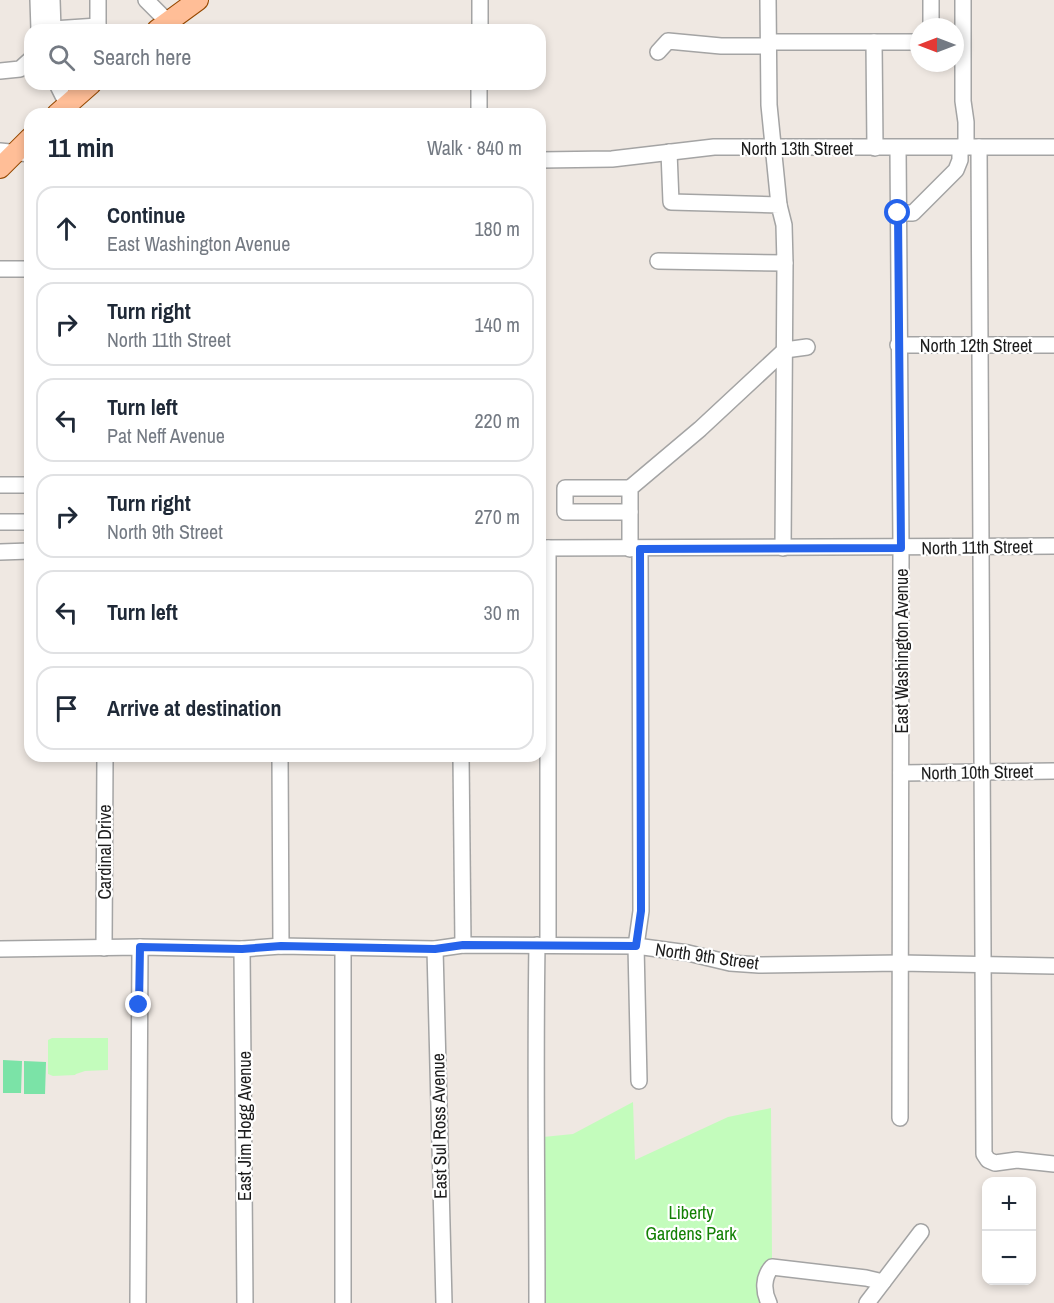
<!DOCTYPE html>
<html lang="en">
<head>
<meta charset="utf-8">
<style>
	:root { --surface:#fff; --page:#f2f2f3; --text:#1f2937; --muted:#747a83; --line:#e0e1e3 }
	body { margin:0; font-family:"Archivo Narrow",sans-serif; background:var(--page); color:var(--text) }
	.controls { position:absolute; right:18px; bottom:18px; display:grid; overflow:hidden; border-radius:12px; box-shadow:0 3px 9px #0003 }
	.controls button { width:54px; height:54px; display:grid; place-items:center; padding:0; border:0; border-bottom:2px solid var(--line); background:var(--surface); color:var(--text); font:30px sans-serif }
	.compass { position:absolute; left:910px; top:18px; width:54px; height:54px; border-radius:50%; background:var(--surface); box-shadow:0 3px 9px #0003; rotate:270deg }
	.stop { position:absolute; width:18px; height:18px; margin:-14px; border:4px solid #2563eb; border-radius:50%; background:#fff }
	.stop.end { background:#2563eb; border-color:#fff; box-shadow:0 2px 6px #0008 }
	.list { margin:0; padding:0; list-style:none }
	h2 { display:flex; justify-content:space-between; align-items:center; height:78px; margin:0; padding:0 24px; font-size:26px }
	h2 small { font-size:20px; font-weight:400; color:var(--muted) }
	.list li { display:grid; grid-template-columns:39px 1fr auto; gap:18px; align-items:center; box-sizing:border-box; height:84px; margin:0 12px 12px; padding:0 12px; border:2px solid var(--line); border-radius:18px }
	.list b { display:block; font-size:22px; white-space:nowrap }
	.list p { margin:0; font-size:20px; white-space:nowrap; color:var(--muted) }
	.list em { font-size:20px; font-style:normal; color:var(--muted) }
	.icon { flex:none; width:33px; height:33px; fill:none; stroke:currentColor; stroke-width:2; stroke-linecap:round; stroke-linejoin:round }
	.map { position:relative; flex:none; width:1054px; height:1303px; overflow:hidden }
	.search { position:absolute; background:var(--surface); box-shadow:0 3px 9px #0003; left:24px; top:24px; width:522px; height:66px; display:flex; align-items:center; gap:15px; box-sizing:border-box; padding:0 21px; border-radius:18px; color:var(--muted); font-size:22px }
	.panel { position:absolute; background:var(--surface); box-shadow:0 3px 9px #0003; left:24px; top:108px; width:522px; height:654px; border-radius:18px }
	.map>svg:first-child { display:block }
	.park { fill:#c3fcbc }
	.pitch { fill:#7be3a7 }
	.lines { fill:none; stroke-linecap:round; stroke-linejoin:round }
	.minor-casing { stroke:#a4a4a4; stroke-width:18 }
	.major-casing { stroke:#964800; stroke-width:22 }
	.minor { stroke:#fff; stroke-width:15 }
	.major { stroke:#ffbe97; stroke-width:20 }
	.route { stroke:#2563eb; stroke-width:8 }
	.labels { text-anchor:middle; dominant-baseline:central; stroke-width:4.5; stroke-linejoin:round; paint-order:stroke }
	.street-label { font-size:18px; fill:#1d1d1d; stroke:#fff }
	.park-label { font-size:18px; fill:#138105; stroke:#fff }
</style>
</head>
<body>
<div class="map">
<svg width="1054" height="1303" viewBox="0 0 1054 1303">
	<rect width="100%" height="100%" fill="#efe8e2"/>
	<g class="park">
		<polygon points="52,1038 108,1038 108,1070 85,1071 76,1074 75,1075 53,1076 48,1074 48,1040"/>
		<polygon points="633,1102 635,1160 728,1117 771,1108 772,1259 761,1269 760,1303 540,1303 543,1137 573,1134"/>
	</g>
	<g class="pitch">
		<polygon points="3,1060 22,1061 21,1093 3,1093"/>
		<polygon points="24,1061 46,1062 45,1094 24,1094"/>
	</g>
	<g class="lines">
		<defs>
			<g id="minor">
				<polyline points="38,0 39,30"/>
				<polyline points="52,0 53,30"/>
				<polyline points="98,0 98,26 100,30"/>
				<polyline points="146,0 168,22"/>
				<polyline points="768,0 769,105 779,205"/>
				<polyline points="931,0 931,27"/>
				<polyline points="963,0 963,101 966,122 966,147"/>
				<polyline points="53,29 98,26"/>
				<polyline points="480,30 480,0"/>
				<polyline points="768,42 919,42"/>
				<polyline points="874,42 875,148"/>
				<polyline points="658,52 668,41 721,46 768,46"/>
				<polyline points="0,71 20,69 30,60"/>
				<polyline points="57,84 67,104"/>
				<polyline points="479,114 479,84"/>
				<polyline points="979,147 984,1154 988,1160 995,1163 1017,1160 1054,1164"/>
				<polyline points="898,148 901,548 900,1118"/>
				<polyline points="0,151 30,154"/>
				<polyline points="540,160 612,159 714,147 1054,147"/>
				<polyline points="898,213 913,213 956,170 960,160 960,147"/>
				<polyline points="658,261 785,263 784,225 779,205 671,202 669,152"/>
				<polyline points="0,269 30,269"/>
				<polyline points="898,345 1054,345"/>
				<polyline points="0,485 30,485"/>
				<polyline points="630,488 565,488 565,512 630,512"/>
				<polyline points="0,522 30,522"/>
				<polyline points="540,548 1054,546"/>
				<polyline points="783,548 785,263"/>
				<polyline points="630,549 630,488 700,429 785,350 807,347"/>
				<polyline points="0,552 30,551"/>
				<polyline points="280,756 281,946"/>
				<polyline points="461,756 463,945"/>
				<polyline points="901,773 1054,771"/>
				<path d="M537,945C535,1065 537,1184 537,1303"/>
				<polyline points="548,945 548,548"/>
				<polyline points="104,948 105,756"/>
				<polyline points="343,948 343,1303"/>
				<polyline points="0,949 140,947 242,949 281,946 435,949 463,945 636,946 688,953 730,963 759,965 900,963 1054,966"/>
				<polyline points="242,949 245,1303"/>
				<polyline points="435,949 444,1303"/>
				<polyline points="639,1081 636,946 641,911 640,549"/>
				<polyline points="138,1303 140,947"/>
				<path d="M769,1303C763,1291 763,1277 772,1267L866,1278L883,1282"/>
				<polyline points="867,1303 921,1232"/>
			</g>
			<g id="major">
				<polyline points="157,30 198,0"/>
				<polyline points="57,114 91,84"/>
				<polyline points="0,168 30,138"/>
			</g>
		</defs>
		<use href="#minor" class="minor-casing"/>
		<use href="#major" class="major-casing"/>
		<use href="#minor" class="minor"/>
		<use href="#major" class="major"/>
	</g>
	<g class="lines">
		<polyline class="route" points="139,1005 140,947 242,949 281,946 435,949 463,945 636,946 641,911 640,549 901,548 898,213"/>
	</g>
	<g class="labels">
		<g class="street-label">
			<text x="797" y="148">North 13th Street</text>
			<text x="976" y="345">North 12th Street</text>
			<text transform="translate(977 547) rotate(-1)">North 11th Street</text>
			<text transform="translate(901 651) rotate(-90)">East Washington Avenue</text>
			<text transform="translate(977 772) rotate(-1)">North 10th Street</text>
			<text transform="translate(104 852) rotate(-90)">Cardinal Drive</text>
			<text transform="translate(707 956) rotate(8)">North 9th Street</text>
			<text transform="translate(244 1126) rotate(-90)">East Jim Hogg Avenue</text>
			<text transform="translate(439 1126) rotate(-91)">East Sul Ross Avenue</text>
		</g>
		<g class="park-label">
			<text x="691" y="1212">Liberty<tspan x="691" dy="21">Gardens Park</tspan></text>
		</g>
	</g>
</svg>
<div class="controls">
<button>+</button>
<button>−</button>
</div>
<svg class="compass" viewBox="-18 -18 36 36"><path d="M0-13l5 13h-10z" fill="#e53935"/><path d="M0 13l5-13h-10z" fill="#747a83"/></svg>
<div class="stop" style="left:898px;top:213px"></div>
<div class="stop end" style="left:139px;top:1005px"></div>
<div class="search"><svg class="icon" aria-label="search" viewBox="0 0 24 24"><circle cx="10" cy="10" r="6"/><path d="M15 15l6 6"/></svg>Search here</div>
<section class="panel">
<h2>11 min<small>Walk · 840 m</small></h2>
<ul class="list">
<li><svg class="icon" aria-label="ahead" viewBox="0 0 24 24"><path d="M12 20V5M6 11l6-6 6 6"/></svg><div><b>Continue</b><p>East Washington Avenue</p></div><em>180 m</em></li>
<li><svg class="icon" aria-label="right" viewBox="0 0 24 24"><path d="M7 20v-9h11M14 6l5 5-5 5"/></svg><div><b>Turn right</b><p>North 11th Street</p></div><em>140 m</em></li>
<li><svg class="icon" aria-label="left" viewBox="0 0 24 24"><path d="M17 20v-9H6M10 6l-5 5 5 5"/></svg><div><b>Turn left</b><p>Pat Neff Avenue</p></div><em>220 m</em></li>
<li><svg class="icon" aria-label="right" viewBox="0 0 24 24"><path d="M7 20v-9h11M14 6l5 5-5 5"/></svg><div><b>Turn right</b><p>North 9th Street</p></div><em>270 m</em></li>
<li><svg class="icon" aria-label="left" viewBox="0 0 24 24"><path d="M17 20v-9H6M10 6l-5 5 5 5"/></svg><div><b>Turn left</b></div><em>30 m</em></li>
<li><svg class="icon" aria-label="arrive" viewBox="0 0 24 24"><path d="M6 21V4h12l-3 4 3 4H6"/></svg><div><b>Arrive at destination</b></div></li>
</ul>
</section>
</div>
</body>
</html>
